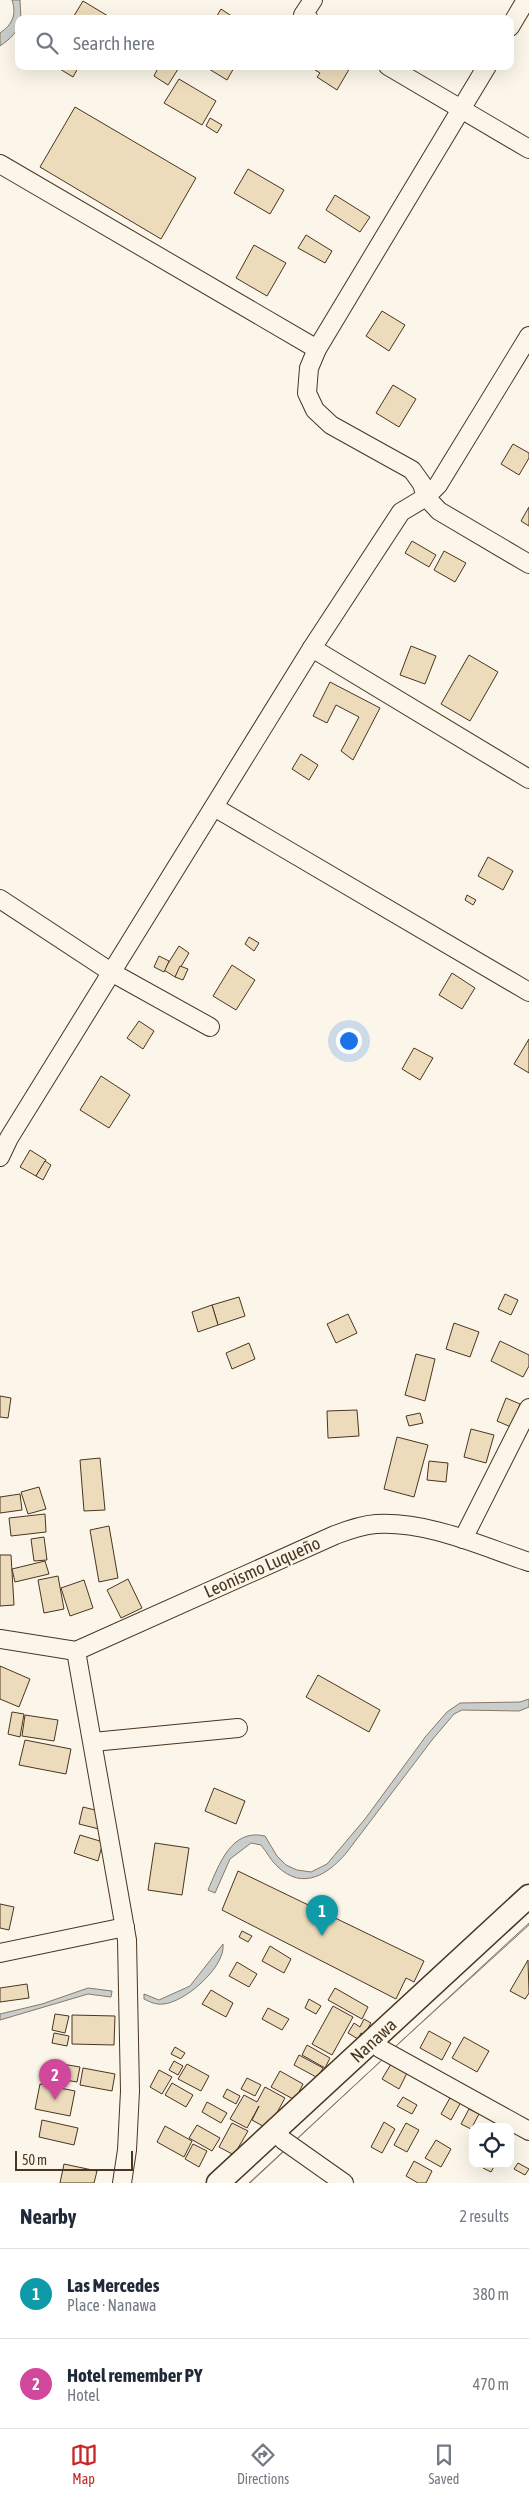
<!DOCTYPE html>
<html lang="en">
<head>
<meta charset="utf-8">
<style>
	:root { --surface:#fff; --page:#f2f2f3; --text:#1f2937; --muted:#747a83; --line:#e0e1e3; --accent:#c62828 }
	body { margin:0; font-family:"Asap Condensed",sans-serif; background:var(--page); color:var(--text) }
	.controls { position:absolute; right:15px; bottom:15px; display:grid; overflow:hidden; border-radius:10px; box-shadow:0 5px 20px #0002 }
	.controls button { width:45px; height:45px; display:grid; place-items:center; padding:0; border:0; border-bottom:1px solid var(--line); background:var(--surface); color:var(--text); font:25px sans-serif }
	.scale { position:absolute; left:15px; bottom:12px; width:118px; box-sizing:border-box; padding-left:5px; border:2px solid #4a3520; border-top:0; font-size:14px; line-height:18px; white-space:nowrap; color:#4a3520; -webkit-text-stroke:4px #fbf6e9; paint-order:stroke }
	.you { position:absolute; left:348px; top:1040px; width:18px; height:18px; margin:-12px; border:4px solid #fff; border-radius:50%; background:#1a73e8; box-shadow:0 0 0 8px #1a73e833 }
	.badge { display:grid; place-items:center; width:32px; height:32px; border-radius:50%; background:var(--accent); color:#fff; font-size:16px; font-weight:700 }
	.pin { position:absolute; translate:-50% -41px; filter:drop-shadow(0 1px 2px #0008) }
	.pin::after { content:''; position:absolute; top:26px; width:18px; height:15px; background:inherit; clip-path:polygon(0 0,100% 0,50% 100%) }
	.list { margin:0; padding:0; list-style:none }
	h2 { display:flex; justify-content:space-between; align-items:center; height:65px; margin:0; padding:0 20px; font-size:21px }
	h2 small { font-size:16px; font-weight:400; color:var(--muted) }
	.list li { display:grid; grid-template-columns:32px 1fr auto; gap:15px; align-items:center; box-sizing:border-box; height:90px; padding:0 20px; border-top:1px solid var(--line) }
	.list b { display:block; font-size:19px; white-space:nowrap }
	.list p { margin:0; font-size:16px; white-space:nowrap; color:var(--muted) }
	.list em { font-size:16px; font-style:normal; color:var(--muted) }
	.icon { flex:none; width:28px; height:28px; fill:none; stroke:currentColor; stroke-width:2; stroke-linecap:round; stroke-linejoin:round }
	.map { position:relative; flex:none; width:529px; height:2183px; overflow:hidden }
	.search { position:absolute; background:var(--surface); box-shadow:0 5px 20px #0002; left:15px; right:15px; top:15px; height:55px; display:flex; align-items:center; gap:12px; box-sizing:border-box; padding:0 18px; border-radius:10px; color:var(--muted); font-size:19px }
	.sheet { height:245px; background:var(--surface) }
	nav { display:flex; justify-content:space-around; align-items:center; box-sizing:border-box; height:70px; border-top:1px solid var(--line); background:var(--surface); font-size:14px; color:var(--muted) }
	nav a { display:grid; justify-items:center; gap:2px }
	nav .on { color:var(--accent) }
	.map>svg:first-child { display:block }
	.water { fill:#c9cecd; stroke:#887966 }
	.building { fill:#ecdcbc; stroke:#4a3520 }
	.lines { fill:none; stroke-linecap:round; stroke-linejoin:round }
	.minor-casing { stroke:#4a3520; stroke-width:20 }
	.major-casing { stroke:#4a3520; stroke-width:25 }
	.minor { stroke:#fbf6e9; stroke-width:18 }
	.major { stroke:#fbf6e9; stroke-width:22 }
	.labels { text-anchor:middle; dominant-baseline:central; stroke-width:4; stroke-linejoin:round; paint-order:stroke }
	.street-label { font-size:18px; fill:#4a3520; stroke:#fbf6e9 }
</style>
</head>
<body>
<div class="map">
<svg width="529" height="2183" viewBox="0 0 529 2183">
	<rect width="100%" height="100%" fill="#fbf6e9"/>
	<g class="water">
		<path d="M12,0H20L21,19H19C19,32 10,39 0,46V33C12,25 17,15 12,0Z"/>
		<path d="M529,1699V1707L519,1711L462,1710L454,1714L432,1740L347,1852C329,1874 303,1891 278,1867C271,1861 267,1852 261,1845L251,1843L230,1859L215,1893L208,1890C219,1865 231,1828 265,1836L277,1856L286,1865L297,1870L311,1872L327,1864L365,1819L426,1736L447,1712L460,1703L520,1702Z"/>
		<polygon points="529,1923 529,1925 396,2046"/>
		<path d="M223,1944C226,1967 184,2003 163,2004C156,2005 150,2002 144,1999V1994L159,2000L190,1986Z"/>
		<polygon points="88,1988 112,1991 111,1997 88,1994 0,2020 0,2014 42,2004"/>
		<polygon points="383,2059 250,2183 249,2183"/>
	</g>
	<g class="building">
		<polygon points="83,1 113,19 72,19"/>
		<polygon points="221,9 236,19 215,19"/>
		<polygon points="55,66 79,66 73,77"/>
		<polygon points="159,66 180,66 168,85 154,76"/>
		<polygon points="204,66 235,66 227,80"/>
		<polygon points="318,66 351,66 337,90 317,77 320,73 315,70"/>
		<polygon points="179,79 216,101 202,125 164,103"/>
		<polygon points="75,107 196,178 161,239 40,167"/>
		<polygon points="210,118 222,125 217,133 206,126"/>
		<polygon points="248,169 284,190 270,214 234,193"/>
		<polygon points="335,195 370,217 360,232 326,210"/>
		<polygon points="306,235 332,251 325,263 298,248"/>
		<polygon points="254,245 286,263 267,296 236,278"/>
		<polygon points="382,311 405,325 389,351 366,336"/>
		<polygon points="393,385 416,399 399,427 376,413"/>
		<polygon points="513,444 529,453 529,458 519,475 501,464"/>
		<polygon points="529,507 529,526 521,521"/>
		<polygon points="412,541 436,555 429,567 405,553"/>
		<polygon points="444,551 466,563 455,582 434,570"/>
		<polygon points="411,646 436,656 425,684 400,675"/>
		<polygon points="469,655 498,672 470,721 441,704"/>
		<polygon points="330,682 380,708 353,760 341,751 359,717 336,705 327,723 313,716"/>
		<polygon points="301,754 318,765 309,780 292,769"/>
		<polygon points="488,857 513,871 503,890 478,876"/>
		<polygon points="467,895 476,900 473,905 465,900"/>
		<polygon points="249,937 259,943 254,951 245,944"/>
		<polygon points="179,946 189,953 175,977 164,970"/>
		<polygon points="159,956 169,961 164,972 154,967"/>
		<polygon points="232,965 255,980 236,1010 213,996"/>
		<polygon points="180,966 188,969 183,980 175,977"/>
		<polygon points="452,973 475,988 462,1009 439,995"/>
		<polygon points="139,1021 154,1031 143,1049 127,1038"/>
		<polygon points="529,1039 529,1073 514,1064"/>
		<polygon points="414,1048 433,1058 420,1080 402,1069"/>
		<polygon points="101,1076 130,1095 109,1128 80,1110"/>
		<polygon points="30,1150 46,1160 36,1176 20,1167"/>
		<polygon points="45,1161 51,1165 43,1180 36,1176"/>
		<polygon points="505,1294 518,1300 511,1315 498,1309"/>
		<polygon points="239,1297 245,1316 218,1325 212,1305"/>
		<polygon points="212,1305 218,1325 198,1332 192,1312"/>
		<polygon points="348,1314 357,1333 336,1343 327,1324"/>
		<polygon points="454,1323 479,1332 470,1357 446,1349"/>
		<polygon points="500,1341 529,1355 529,1366 523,1377 491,1361"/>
		<polygon points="249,1343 255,1359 232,1369 226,1353"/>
		<polygon points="416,1354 435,1359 425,1401 405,1395"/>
		<polygon points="0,1396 11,1398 8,1418 0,1417"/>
		<polygon points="506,1398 520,1404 511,1427 497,1421"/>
		<polygon points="357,1410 359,1436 328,1438 327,1411"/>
		<polygon points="420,1413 423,1423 409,1426 406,1416"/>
		<polygon points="471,1429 494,1435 486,1463 464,1457"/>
		<polygon points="397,1437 428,1445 414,1497 384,1489"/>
		<polygon points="100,1458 105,1510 84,1511 80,1460"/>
		<polygon points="429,1461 448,1463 446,1482 427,1480"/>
		<polygon points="39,1487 46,1509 28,1514 21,1492"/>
		<polygon points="20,1494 22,1510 0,1513 0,1497"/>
		<polygon points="45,1514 46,1532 11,1536 9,1518"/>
		<polygon points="109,1526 118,1578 99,1582 90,1530"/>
		<polygon points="44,1537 47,1560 34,1561 31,1539"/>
		<polygon points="0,1555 11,1555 14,1605 0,1606"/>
		<polygon points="45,1561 49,1574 15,1582 12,1569"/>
		<polygon points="58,1576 64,1609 44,1613 38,1580"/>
		<polygon points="128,1579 142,1608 121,1618 107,1590"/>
		<polygon points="84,1580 93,1608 70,1616 61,1588"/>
		<polygon points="0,1666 30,1679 19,1707 0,1699"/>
		<polygon points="318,1675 380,1710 369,1732 306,1697"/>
		<polygon points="12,1712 24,1714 20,1737 8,1734"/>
		<polygon points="25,1715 58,1720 54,1741 22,1736"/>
		<polygon points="25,1740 71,1749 66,1774 19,1765"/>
		<polygon points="214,1788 245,1801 236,1824 205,1811"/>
		<polygon points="83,1807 103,1812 99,1829 79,1824"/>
		<polygon points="80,1835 103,1842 98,1861 74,1853"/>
		<polygon points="155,1843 189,1848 182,1895 148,1890"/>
		<polygon points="238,1871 424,1961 414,1982 406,1978 396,1999 222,1910"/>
		<polygon points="0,1904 14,1907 9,1930 0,1928"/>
		<polygon points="242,1931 252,1936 248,1942 239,1937"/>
		<polygon points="270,1946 291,1959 284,1973 262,1961"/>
		<polygon points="528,1960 529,1993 525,1999 510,1991"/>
		<polygon points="237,1962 257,1974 249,1987 229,1976"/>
		<polygon points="27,1984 29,1998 0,2002 0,1988"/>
		<polygon points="335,1988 368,2007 362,2019 328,2000"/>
		<polygon points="211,1990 233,2003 226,2017 202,2004"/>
		<polygon points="309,1999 321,2006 316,2014 305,2008"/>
		<polygon points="333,2006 353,2017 332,2055 312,2044"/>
		<polygon points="268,2008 289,2019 282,2030 262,2019"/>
		<polygon points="55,2014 69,2016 65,2033 52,2030"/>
		<polygon points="72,2015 115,2016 114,2045 72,2044"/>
		<polygon points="364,2019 371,2023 364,2035 361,2033 358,2039 348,2033 354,2023 360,2027"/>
		<polygon points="429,2031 451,2043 442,2060 420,2048"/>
		<polygon points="54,2033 69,2036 67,2046 52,2043"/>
		<polygon points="464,2037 489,2051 477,2072 452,2058"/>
		<polygon points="307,2045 330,2058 325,2068 302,2055"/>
		<polygon points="175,2047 185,2053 181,2059 171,2054"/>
		<polygon points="299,2055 323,2068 318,2078 294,2065"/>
		<polygon points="174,2061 183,2066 178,2075 169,2070"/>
		<polygon points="56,2063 80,2067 77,2082 53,2078"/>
		<polygon points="187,2064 209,2076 201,2091 178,2079"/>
		<polygon points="391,2064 407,2073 399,2089 382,2079"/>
		<polygon points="83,2068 115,2074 112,2091 80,2085"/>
		<polygon points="159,2070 172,2077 162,2094 150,2087"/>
		<polygon points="280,2071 303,2084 295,2100 271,2087"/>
		<polygon points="247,2078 261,2085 255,2096 241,2089"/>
		<polygon points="172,2083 193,2095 186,2107 165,2095"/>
		<polygon points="40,2084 75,2091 70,2116 35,2109"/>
		<polygon points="265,2087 285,2098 268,2129 252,2120 259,2106 247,2128 230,2119 244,2095 257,2102"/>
		<polygon points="227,2089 240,2096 236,2104 223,2097"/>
		<polygon points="451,2096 461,2102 451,2120 441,2114"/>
		<polygon points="403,2097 417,2105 412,2114 397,2106"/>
		<polygon points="207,2102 227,2113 221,2123 202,2112"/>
		<polygon points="469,2109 479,2114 471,2129 461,2124"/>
		<polygon points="42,2120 78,2128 74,2145 39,2137"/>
		<polygon points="384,2122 395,2129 382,2153 371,2147"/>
		<polygon points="232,2123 248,2131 234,2155 219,2147"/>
		<polygon points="406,2123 419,2130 407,2152 394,2145"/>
		<polygon points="197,2125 220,2138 212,2151 189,2138"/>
		<polygon points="165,2126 192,2141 184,2157 157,2142"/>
		<polygon points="436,2140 451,2149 441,2167 425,2158"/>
		<polygon points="193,2144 207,2151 199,2167 185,2159"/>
		<polygon points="414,2161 432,2171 426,2183 418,2183 406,2176"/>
		<polygon points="518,2163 529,2169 525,2175 514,2169"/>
		<polygon points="64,2164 97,2171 94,2183 60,2183"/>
		<polygon points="485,2164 495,2165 491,2172 483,2168"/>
	</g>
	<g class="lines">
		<defs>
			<g id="minor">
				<polyline points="309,19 303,15 313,0"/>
				<polyline points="510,27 526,0"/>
				<polyline points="388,66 529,149"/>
				<polyline points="487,66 317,349 309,368 307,393 315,410 331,425 412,470 422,484 426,497 439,511 529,564"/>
				<polyline points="0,164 317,349"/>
				<polyline points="312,648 529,779"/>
				<polyline points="214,807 529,992"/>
				<polyline points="0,899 111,972 210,1027"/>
				<polyline points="0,1157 9,1138 312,648 401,512 426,497 438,485 529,336"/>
				<polyline points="463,1539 529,1408"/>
				<path d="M0,1639L76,1651L335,1535C348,1530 362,1525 376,1524C428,1521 481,1546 529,1562"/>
				<polyline points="76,1651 127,1940 130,2091 127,2150 122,2183"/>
				<polyline points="93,1742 238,1728"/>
				<polyline points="0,1953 125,1927"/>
				<polyline points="372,2041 381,2049 529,2131"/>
				<polyline points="283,2140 344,2183"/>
			</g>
			<g id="major">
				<path id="s1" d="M218,2183L529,1896"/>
			</g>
		</defs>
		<use href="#minor" class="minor-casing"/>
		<use href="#major" class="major-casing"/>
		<use href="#minor" class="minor"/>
		<use href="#major" class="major"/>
	</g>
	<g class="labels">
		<g class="street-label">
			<text transform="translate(262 1567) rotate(-24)">Leonismo Luqueño</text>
			<text stroke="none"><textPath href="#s1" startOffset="211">Nanawa</textPath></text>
		</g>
	</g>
</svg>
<div class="controls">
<button><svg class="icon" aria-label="locate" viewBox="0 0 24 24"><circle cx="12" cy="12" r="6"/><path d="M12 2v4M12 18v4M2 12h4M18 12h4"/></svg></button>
</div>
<div class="scale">50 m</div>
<div class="you"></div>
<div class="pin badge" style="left:322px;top:1936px;background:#0f9aa8">1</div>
<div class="pin badge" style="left:55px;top:2100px;background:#d1479c">2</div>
<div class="search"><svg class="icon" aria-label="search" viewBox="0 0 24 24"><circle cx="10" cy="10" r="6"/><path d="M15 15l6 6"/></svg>Search here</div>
</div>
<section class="sheet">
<h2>Nearby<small>2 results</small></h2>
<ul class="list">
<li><span class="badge" style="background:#0f9aa8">1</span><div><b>Las Mercedes</b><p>Place · Nanawa</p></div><em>380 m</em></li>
<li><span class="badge" style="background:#d1479c">2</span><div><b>Hotel remember PY</b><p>Hotel</p></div><em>470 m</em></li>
</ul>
</section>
<nav>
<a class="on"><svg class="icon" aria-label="map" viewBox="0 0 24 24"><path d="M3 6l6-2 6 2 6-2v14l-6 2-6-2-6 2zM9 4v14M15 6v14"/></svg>Map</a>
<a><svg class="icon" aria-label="directions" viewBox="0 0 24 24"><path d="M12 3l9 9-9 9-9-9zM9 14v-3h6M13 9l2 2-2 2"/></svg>Directions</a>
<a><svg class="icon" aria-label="saved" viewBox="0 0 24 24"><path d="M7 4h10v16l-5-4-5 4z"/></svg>Saved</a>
</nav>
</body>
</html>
